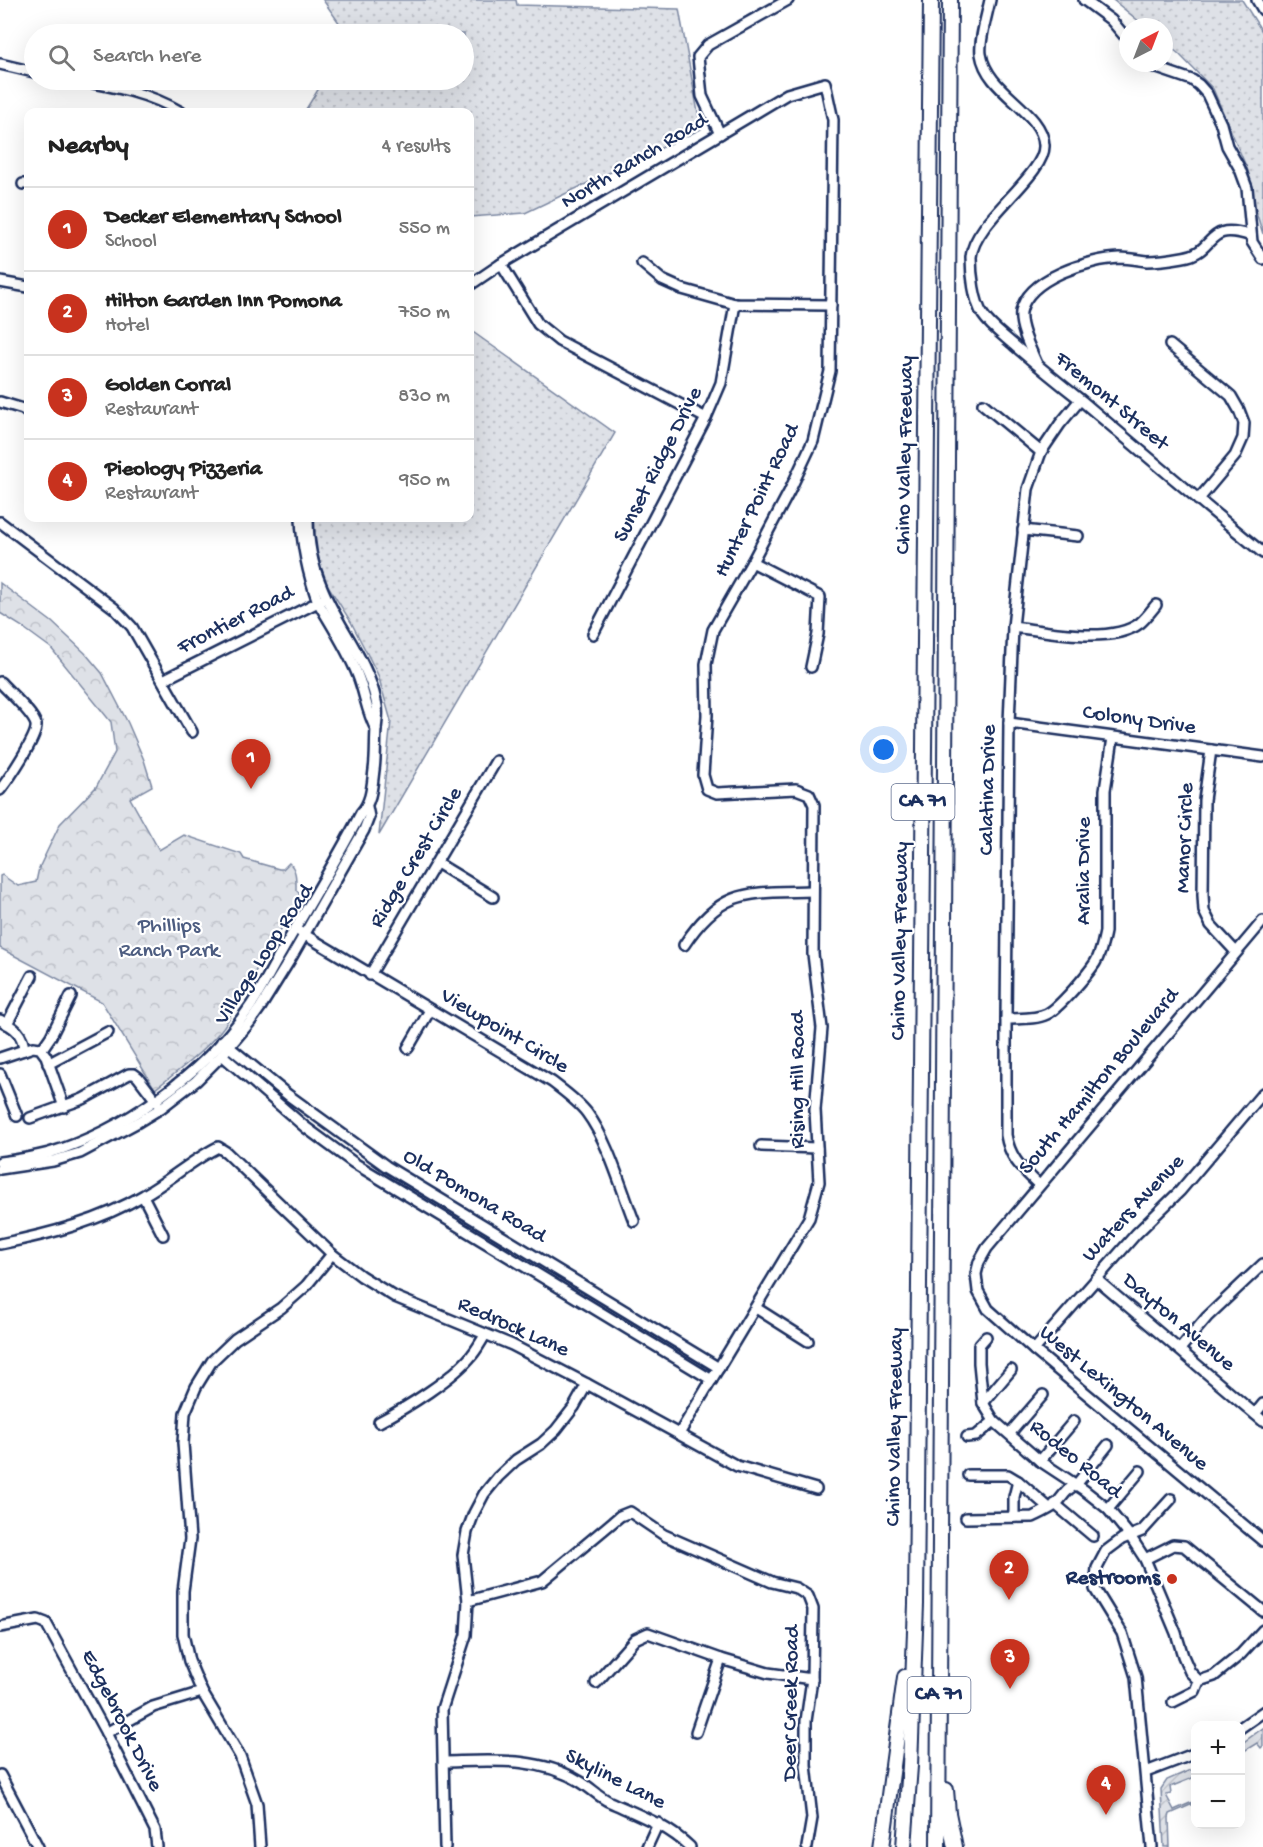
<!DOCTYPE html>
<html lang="en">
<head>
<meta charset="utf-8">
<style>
	:root { --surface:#fff; --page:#f2f2f2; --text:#222; --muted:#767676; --line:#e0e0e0; --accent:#c8321e }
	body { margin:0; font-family:"Gochi Hand",sans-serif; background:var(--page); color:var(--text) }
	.controls { position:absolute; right:18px; bottom:18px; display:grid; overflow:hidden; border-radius:12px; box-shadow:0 6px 24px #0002 }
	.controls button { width:54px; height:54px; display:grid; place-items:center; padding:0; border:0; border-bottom:2px solid var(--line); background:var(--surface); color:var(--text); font:30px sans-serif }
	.compass { position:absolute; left:1119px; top:18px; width:54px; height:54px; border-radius:50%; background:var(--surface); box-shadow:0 6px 24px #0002; rotate:42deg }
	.you { position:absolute; left:884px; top:750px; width:21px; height:21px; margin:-15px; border:4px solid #fff; border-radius:50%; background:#1a73e8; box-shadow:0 0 0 9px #1a73e833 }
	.badge { display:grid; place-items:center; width:39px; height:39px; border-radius:50%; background:var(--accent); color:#fff; font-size:20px; font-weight:700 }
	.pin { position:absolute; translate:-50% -50px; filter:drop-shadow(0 2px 3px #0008) }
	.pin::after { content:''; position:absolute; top:32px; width:21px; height:18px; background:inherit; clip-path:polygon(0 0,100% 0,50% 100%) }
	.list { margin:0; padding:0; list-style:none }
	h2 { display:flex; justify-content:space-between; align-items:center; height:78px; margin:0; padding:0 24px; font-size:26px }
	h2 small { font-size:20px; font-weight:400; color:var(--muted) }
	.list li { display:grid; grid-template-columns:39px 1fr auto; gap:18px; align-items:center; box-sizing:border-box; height:84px; padding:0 24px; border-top:2px solid var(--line) }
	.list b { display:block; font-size:22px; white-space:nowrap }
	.list p { margin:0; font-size:20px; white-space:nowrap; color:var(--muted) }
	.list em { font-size:20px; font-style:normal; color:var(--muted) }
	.icon { flex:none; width:33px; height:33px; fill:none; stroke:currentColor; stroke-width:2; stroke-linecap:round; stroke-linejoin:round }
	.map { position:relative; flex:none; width:1263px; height:1847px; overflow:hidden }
	.search { position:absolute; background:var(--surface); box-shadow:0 6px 24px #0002; left:24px; top:24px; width:450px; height:66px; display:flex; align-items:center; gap:15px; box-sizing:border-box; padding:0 21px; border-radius:33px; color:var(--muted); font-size:22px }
	.panel { position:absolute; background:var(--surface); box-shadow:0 6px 24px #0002; left:24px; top:108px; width:450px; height:414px; border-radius:12px }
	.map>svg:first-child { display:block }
	.grass { fill:url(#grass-dots); stroke:#7c88a2; stroke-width:1.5 }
	.park { fill:url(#park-crowns); stroke:#7c88a2; stroke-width:1.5 }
	.garden { fill:url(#garden-furrows); stroke:#7c88a2; stroke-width:1.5 }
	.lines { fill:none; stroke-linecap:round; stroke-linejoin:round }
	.minor-casing { stroke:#1b2f5e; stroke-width:14 }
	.highway-casing { stroke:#1b2f5e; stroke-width:18 }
	.minor { stroke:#fff; stroke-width:9 }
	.highway { stroke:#fff; stroke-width:14 }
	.poi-dot { fill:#c8321e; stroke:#fff; stroke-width:2 }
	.labels { text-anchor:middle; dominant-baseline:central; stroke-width:4.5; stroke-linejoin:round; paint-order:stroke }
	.shield { fill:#fff; stroke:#5f6d8e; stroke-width:1.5 }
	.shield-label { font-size:21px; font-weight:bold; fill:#1b2f5e }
	.street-label { font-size:22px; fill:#1b2f5e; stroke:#fff }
	.park-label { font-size:22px; fill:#4c5c80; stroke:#fff }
	.poi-label { font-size:22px; font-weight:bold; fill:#1b2f5e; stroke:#fff; text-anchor:end }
</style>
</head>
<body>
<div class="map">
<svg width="1263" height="1847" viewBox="0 0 1263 1847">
	<defs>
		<pattern id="grass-dots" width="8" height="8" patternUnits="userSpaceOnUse" patternTransform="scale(1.5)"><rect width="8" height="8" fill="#dee1e7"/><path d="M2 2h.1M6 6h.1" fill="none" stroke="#bec1c9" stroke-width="1.8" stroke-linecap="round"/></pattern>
		<pattern id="park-crowns" width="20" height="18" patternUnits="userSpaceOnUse" patternTransform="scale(1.5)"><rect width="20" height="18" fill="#dee1e7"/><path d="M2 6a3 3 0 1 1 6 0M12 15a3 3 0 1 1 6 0" fill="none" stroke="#bec1c9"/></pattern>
		<pattern id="garden-furrows" width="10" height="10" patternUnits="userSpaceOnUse" patternTransform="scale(1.5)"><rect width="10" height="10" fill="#dee1e7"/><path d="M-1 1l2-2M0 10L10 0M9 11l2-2" fill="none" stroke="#bec1c9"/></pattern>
	</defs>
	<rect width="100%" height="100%" fill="#fff"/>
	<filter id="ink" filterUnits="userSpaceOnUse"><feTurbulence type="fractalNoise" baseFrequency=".0167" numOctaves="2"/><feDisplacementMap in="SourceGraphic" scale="12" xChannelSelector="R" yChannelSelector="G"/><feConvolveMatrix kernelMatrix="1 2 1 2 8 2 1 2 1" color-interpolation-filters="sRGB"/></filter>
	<g filter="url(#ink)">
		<g class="grass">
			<polygon points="323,0 516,0 517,5 679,9 701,129 525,213 470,217 470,112 307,112 306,109 324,80 464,80 464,34 347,34"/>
			<polygon points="1113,0 1242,0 1263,33 1263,234 1257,215 1248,171 1213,89 1179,54 1164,42 1164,27 1146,27"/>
			<polygon points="470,330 615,433 379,835 391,721 378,675 351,622 320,573 314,537 313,518 470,518"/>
		</g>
		<path class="park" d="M0,583L52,622L85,653L102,673L128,723L144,760L152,786L130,798L159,850L184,835L241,854L244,859L279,869H283L289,863C297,869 296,881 296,890L299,893L300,898L233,1008C228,1034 177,1072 155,1089L102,1002L0,948V876L2,875L18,886L36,882L39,868L60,824L96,787L115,752L111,722L51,648L21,626L0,613Z"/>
		<g class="garden">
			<polygon points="1263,1728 1263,1746 1261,1748 1257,1743 1241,1753 1241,1744"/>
			<polygon points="1195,1768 1195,1777 1170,1787 1171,1794 1166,1795 1174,1810 1195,1801 1195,1803 1170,1814 1169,1818 1170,1847 1164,1847 1161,1789 1167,1780"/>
		</g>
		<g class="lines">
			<defs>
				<g id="minor">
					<path d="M990,0C987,15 979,40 981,54C987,93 1042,110 1044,145C1046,175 974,220 971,257C971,273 974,302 983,315C991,327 1004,336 1015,346C1037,365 1059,383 1082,401C1142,452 1202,503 1263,553"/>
					<polyline points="1084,0 1111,20 1128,40"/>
					<polyline points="1257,0 1263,10"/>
					<polyline points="1149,63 1151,66 1192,80 1199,85 1207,94 1221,124 1227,146 1240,169 1247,188 1252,242 1263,259"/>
					<polyline points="0,64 34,72"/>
					<path d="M76,80C113,86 149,93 181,112"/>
					<polyline points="720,134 702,96 698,57 708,45 788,0"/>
					<polyline points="23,184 28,184"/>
					<polyline points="642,263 662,280 682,289 735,304 831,305"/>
					<polyline points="501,264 538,324 559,341 706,418"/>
					<polyline points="0,282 28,287"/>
					<polyline points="470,285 501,264 787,94 825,83 833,120 830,371 813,441 789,492 752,562 713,630 706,664 707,715 703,775 707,789 717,793 796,789 809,794 814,805 813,954 822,1028 815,1110 819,1182 809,1218 679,1434"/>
					<polyline points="1170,345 1231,396 1239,410 1244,423 1243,438 1235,456 1198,500"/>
					<path d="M1037,364C1031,350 1019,327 1021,312C1027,278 1090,259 1120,258C1129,258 1138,260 1147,261C1158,261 1172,259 1183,257C1217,252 1204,220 1251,236"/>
					<polyline points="0,402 23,409 28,413"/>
					<polyline points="983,404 1041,452"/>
					<path d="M301,518C302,547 308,574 318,602C332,626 348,650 358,676C365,694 367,713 376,729"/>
					<polyline points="0,522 114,608 132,627 192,732"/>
					<polyline points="1023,530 1078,536"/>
					<polyline points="752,562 820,597 818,634 811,667"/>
					<path d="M1013,627C1047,631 1112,645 1140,623C1146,618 1151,611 1156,605"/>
					<polyline points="593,634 706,418 721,383 735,304"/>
					<polyline points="163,680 322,600"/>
					<path d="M0,682C8,691 34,714 36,725C38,736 8,780 0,790"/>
					<polyline points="1009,723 1263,757"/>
					<polyline points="1211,750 1204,800 1203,895 1204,911 1211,925 1236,952"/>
					<polyline points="437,863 493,897"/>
					<polyline points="1263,921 987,1248 979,1262 976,1274 978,1291 988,1309 1034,1350 1263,1541"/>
					<path d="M300,932L552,1082C565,1092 578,1101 587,1113C608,1141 621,1188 634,1221"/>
					<path d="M684,945C722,887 749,893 812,891"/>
					<polyline points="370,975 496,761"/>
					<path d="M1006,1019C1019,1018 1035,1020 1047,1014C1059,1008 1087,975 1095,963C1101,954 1103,942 1105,932V790L1113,738"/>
					<path d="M0,1020C14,1027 23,1033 24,1050"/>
					<polyline points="7,1024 32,976"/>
					<polyline points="222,1041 288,1095 386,1166 719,1368"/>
					<polyline points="408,1048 430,1010"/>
					<polyline points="42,1049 51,1036 71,996"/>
					<polyline points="222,1055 305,1127 354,1163 712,1380"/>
					<polyline points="0,1058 33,1047 40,1048 46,1056 64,1107"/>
					<polyline points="48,1064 108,1032"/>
					<polyline points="0,1074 17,1116"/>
					<polyline points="30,1118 83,1099 129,1074 134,1074 138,1077 157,1102"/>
					<polyline points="761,1146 817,1148"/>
					<path d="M0,1162C16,1160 33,1157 49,1153C123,1131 203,1074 247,1011C259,995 267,977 277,960C305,911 335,863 361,813C372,801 372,785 374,770C376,756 375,742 376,729C377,719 379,712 376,701C367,658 336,625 321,585C312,564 308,540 308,518"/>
					<polyline points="0,1169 53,1161 80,1153 138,1122 161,1108 196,1081 222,1055 250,1022 260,1008 291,958 364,830 369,817 367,807"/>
					<path d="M1039,1185C1022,1168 1010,1159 1006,1135V1019L1009,723L1013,627L1028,489L1041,452L1060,424L1080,400"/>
					<polyline points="143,1196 163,1235"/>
					<path d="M0,1244C50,1234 100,1221 144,1195C169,1181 192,1160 218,1147L226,1152L332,1254L361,1276L395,1297L512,1345L587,1384L737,1466L816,1489"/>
					<polyline points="1096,1279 1263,1421"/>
					<polyline points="756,1308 808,1341"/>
					<polyline points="986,1337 979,1345 979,1363 983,1403 994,1421 1040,1461 1084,1490 1108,1509 1130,1536 1145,1559 1176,1633 1183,1656 1190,1672 1199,1681"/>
					<polyline points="1180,1349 1207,1317 1263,1264"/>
					<polyline points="1034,1350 1136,1234 1180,1191 1263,1093"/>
					<polyline points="983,1403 1011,1370"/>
					<polyline points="1255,1414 1263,1404"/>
					<path d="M379,1422C406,1408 454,1378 472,1355C477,1349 481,1342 485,1335"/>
					<polyline points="1010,1433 1043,1395"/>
					<polyline points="967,1437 976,1436 994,1421"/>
					<polyline points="1040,1461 1074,1421"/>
					<polyline points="968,1475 1008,1475 1018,1481 1049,1508"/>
					<polyline points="1055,1504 1093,1536"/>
					<polyline points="1108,1509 1140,1471"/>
					<polyline points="1014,1517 1014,1497 1018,1481"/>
					<path d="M966,1518L1033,1517C1041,1513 1048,1510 1055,1505C1063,1498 1065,1489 1076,1485L1108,1445"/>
					<polyline points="1145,1559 1173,1545 1184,1546 1263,1611"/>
					<polyline points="468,1601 542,1581 620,1516 630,1512 664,1535 772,1582 796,1588 808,1596 813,1609 812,1679 806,1721 806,1765 812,1818 807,1847"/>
					<polyline points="0,1627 38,1620 46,1623 106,1733 155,1830 157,1847"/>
					<polyline points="596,1683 635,1639 648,1633 721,1659 768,1673 812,1679"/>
					<polyline points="1173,1702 1195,1691 1199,1681 1214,1676 1241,1654 1263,1630"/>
					<polyline points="1240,1728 1263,1712"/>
					<polyline points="696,1732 721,1659"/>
					<polyline points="106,1733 153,1707 202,1692"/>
					<path d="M444,1762C490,1761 538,1756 579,1781C590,1787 599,1797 610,1802C639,1815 667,1825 690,1847"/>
					<polyline points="1146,1772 1196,1753"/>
					<polyline points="0,1775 38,1847"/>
					<polyline points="260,1847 257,1804 240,1756 202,1692 189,1661 183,1634 183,1591 190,1539 183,1443 185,1413 196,1387 212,1361 235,1339 281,1308 306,1286 332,1254"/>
					<polyline points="445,1847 442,1709 466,1635 468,1601 463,1555 467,1532 474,1513 484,1494 498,1477 516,1460 541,1444 556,1430 574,1407 587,1384"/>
					<polyline points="647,1847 658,1823"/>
					<polyline points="1152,1847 1136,1677 1122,1633 1095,1589 1097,1568 1106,1551 1122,1539 1142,1531 1171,1499"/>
				</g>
				<g id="highway">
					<polyline points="946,1790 948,1813 955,1847"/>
					<polyline points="882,1847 905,1677"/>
					<polyline points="904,1847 910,1766 916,1604 931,0"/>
					<polyline points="938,1847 950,0"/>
				</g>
			</defs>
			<use href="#minor" class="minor-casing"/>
			<use href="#highway" class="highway-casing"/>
			<use href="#minor" class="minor"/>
			<use href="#highway" class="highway"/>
		</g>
	</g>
	<circle class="poi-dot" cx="1172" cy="1579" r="6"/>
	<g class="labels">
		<g class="shield">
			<rect x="891.5" y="784" width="63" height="36" rx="4.5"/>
			<rect x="907.5" y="1677" width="63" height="36" rx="4.5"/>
		</g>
		<g class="shield-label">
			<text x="923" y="802">CA 71</text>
			<text x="939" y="1695">CA 71</text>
		</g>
		<g class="street-label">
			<text transform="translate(635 162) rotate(-31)">North Ranch Road</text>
			<text transform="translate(1111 402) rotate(40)">Fremont Street</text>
			<text transform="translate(906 455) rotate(-89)">Chino Valley Freeway</text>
			<text transform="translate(659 465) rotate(-63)">Sunset Ridge Drive</text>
			<text transform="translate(758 501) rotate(-64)">Hunter Point Road</text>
			<text transform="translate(236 621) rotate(-27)">Frontier Road</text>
			<text transform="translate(1139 721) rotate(8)">Colony Drive</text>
			<text transform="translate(989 790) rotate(-89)">Calatina Drive</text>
			<text transform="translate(1186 838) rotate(-88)">Manor Circle</text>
			<text transform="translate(417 858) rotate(-59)">Ridge Crest Circle</text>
			<text transform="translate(1085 871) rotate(-90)">Aralia Drive</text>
			<text transform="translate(901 941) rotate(-89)">Chino Valley Freeway</text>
			<text transform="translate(265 955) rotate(-57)">Village Loop Road</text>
			<text transform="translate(504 1032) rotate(31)">Viewpoint Circle</text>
			<text transform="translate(799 1080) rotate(-90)">Rising Hill Road</text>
			<text transform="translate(1100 1082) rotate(-50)">South Hamilton Boulevard</text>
			<text transform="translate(474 1197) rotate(31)">Old Pomona Road</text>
			<text transform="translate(1134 1209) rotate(-47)">Waters Avenue</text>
			<text transform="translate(1178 1323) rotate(40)">Dayton Avenue</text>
			<text transform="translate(513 1328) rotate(24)">Redrock Lane</text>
			<text transform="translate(1123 1399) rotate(40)">West Lexington Avenue</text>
			<text transform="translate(896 1427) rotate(-89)">Chino Valley Freeway</text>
			<text transform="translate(1075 1460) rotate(39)">Rodeo Road</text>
			<text transform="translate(792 1703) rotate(-89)">Deer Creek Road</text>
			<text transform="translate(121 1721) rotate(63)">Edgebrook Drive</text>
			<text transform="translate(615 1780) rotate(27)">Skyline Lane</text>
		</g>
		<g class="park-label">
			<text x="169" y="927">Phillips<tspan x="169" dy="25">Ranch Park</tspan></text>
		</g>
		<g class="poi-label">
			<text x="1160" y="1579">Restrooms</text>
		</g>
	</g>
</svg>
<div class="controls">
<button>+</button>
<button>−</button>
</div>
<svg class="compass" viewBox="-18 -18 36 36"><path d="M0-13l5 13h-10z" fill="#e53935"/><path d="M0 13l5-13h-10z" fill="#767676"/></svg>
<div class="you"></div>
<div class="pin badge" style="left:251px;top:789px">1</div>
<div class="pin badge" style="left:1009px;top:1600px">2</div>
<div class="pin badge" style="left:1010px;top:1689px">3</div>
<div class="pin badge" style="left:1106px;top:1815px">4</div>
<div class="search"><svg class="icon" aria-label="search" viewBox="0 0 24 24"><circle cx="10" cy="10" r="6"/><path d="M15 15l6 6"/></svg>Search here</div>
<section class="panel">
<h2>Nearby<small>4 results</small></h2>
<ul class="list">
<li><span class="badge">1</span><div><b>Decker Elementary School</b><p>School</p></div><em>550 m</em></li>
<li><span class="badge">2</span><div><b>Hilton Garden Inn Pomona</b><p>Hotel</p></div><em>750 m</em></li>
<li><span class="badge">3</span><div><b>Golden Corral</b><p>Restaurant</p></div><em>830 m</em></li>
<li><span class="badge">4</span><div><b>Pieology Pizzeria</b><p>Restaurant</p></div><em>950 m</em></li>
</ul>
</section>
</div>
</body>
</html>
